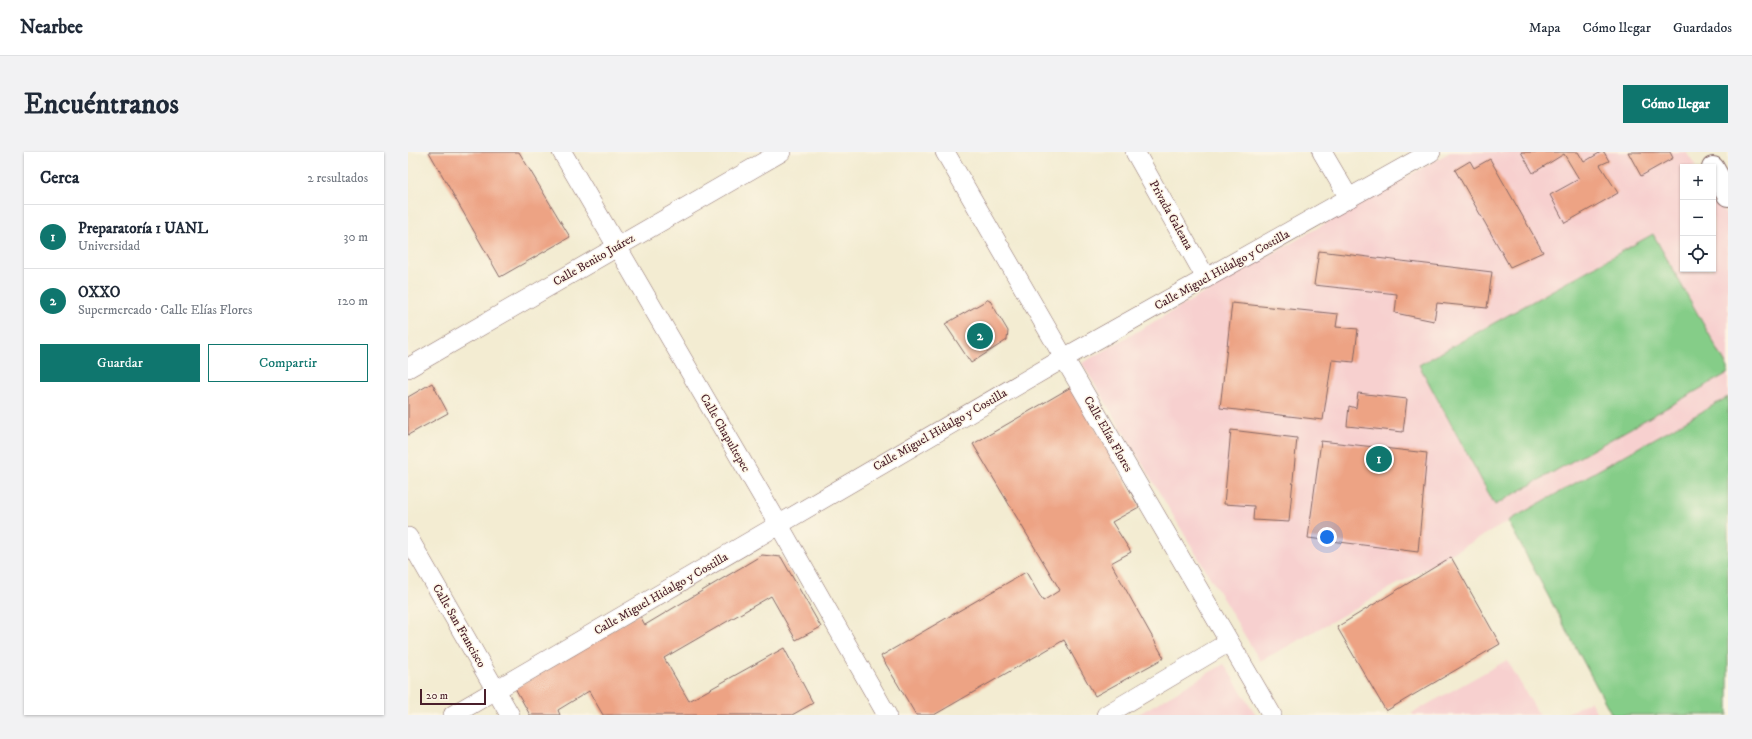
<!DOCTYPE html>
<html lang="es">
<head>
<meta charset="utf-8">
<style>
	:root { --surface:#fff; --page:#f2f2f3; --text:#1f2937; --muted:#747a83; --line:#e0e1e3; --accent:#0f766e }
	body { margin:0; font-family:"IM FELL DW Pica",serif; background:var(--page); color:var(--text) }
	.controls { position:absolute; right:12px; top:12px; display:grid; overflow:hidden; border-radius:0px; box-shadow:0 1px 3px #0004 }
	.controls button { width:36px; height:36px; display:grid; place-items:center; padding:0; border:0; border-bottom:1px solid var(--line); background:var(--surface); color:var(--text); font:20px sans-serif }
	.scale { position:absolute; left:12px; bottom:10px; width:66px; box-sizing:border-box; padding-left:4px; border:2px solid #4a1f2b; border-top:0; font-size:11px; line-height:14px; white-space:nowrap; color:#4a1f2b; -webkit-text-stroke:3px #fcf5e5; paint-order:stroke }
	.you { position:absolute; left:919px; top:385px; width:14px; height:14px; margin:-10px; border:3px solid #fff; border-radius:50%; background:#1a73e8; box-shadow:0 0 0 6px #1a73e833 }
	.badge { display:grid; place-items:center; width:26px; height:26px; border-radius:50%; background:var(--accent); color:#fff; font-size:13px; font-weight:700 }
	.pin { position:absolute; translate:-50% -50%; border:2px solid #fff; box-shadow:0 1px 4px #0006 }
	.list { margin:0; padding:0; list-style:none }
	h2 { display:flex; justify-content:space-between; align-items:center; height:52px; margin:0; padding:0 16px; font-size:17px }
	h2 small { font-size:13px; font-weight:400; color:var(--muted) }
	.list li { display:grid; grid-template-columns:26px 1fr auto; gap:12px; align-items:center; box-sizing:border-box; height:64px; padding:0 16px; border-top:1px solid var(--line) }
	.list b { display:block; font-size:15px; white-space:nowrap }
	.list p { margin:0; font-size:13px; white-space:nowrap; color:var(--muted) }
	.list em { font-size:13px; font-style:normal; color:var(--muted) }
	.actions { display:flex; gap:8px; padding:12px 16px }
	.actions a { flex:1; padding:9px 0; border:1px solid var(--accent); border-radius:0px; text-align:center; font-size:14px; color:var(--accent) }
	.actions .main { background:var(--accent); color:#fff }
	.icon { flex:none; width:22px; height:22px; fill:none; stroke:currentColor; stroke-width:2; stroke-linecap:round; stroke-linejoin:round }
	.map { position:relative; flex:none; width:1320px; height:563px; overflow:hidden; border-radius:0px }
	header { display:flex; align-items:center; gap:24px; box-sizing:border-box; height:56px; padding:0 20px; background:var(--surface); border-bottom:1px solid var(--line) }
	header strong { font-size:19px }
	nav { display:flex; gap:22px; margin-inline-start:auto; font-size:14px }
	.intro { display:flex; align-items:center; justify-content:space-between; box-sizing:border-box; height:96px; padding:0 24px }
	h1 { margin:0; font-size:28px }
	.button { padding:10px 18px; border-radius:0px; background:var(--accent); color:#fff; font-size:14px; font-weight:700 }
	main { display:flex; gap:24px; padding:0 24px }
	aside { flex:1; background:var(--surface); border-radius:0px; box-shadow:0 1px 3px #0004 }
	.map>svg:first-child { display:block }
	.built { fill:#f7d0cf }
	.green { fill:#85cd88; stroke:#68765a }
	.building { fill:#eda384 }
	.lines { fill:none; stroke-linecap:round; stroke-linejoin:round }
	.street-casing { stroke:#856765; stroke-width:20 }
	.secondary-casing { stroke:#856765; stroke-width:24 }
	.street { stroke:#fff; stroke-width:19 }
	.secondary { stroke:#fff; stroke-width:22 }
	.labels { text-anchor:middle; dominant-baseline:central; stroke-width:3; stroke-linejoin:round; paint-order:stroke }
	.street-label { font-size:12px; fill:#4a1f2b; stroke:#fcf5e5 }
</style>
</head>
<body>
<header>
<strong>Nearbee</strong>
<nav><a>Mapa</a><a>Cómo llegar</a><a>Guardados</a></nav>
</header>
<div class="intro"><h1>Encuéntranos</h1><a class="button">Cómo llegar</a></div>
<main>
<aside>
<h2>Cerca<small>2 resultados</small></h2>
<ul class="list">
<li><span class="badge">1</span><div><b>Preparatoría 1 UANL</b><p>Universidad</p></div><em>30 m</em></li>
<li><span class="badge">2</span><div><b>OXXO</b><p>Supermercado · Calle Elías Flores</p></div><em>120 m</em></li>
</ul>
<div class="actions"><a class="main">Guardar</a><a>Compartir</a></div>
</aside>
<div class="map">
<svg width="1320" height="563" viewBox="0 0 1320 563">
	<rect width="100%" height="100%" fill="#fcf5e5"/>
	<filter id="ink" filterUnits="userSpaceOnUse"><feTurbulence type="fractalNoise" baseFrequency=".025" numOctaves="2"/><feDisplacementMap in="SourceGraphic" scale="8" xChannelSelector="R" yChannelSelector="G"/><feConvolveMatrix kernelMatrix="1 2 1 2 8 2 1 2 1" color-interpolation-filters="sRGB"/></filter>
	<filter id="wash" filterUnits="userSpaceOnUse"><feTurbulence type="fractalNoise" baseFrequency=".012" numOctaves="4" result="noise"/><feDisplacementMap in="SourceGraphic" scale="16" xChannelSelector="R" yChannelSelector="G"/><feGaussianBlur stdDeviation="0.9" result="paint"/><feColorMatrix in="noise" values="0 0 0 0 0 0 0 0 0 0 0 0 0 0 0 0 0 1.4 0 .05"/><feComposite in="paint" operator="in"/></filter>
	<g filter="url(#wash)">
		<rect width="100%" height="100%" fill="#f3ecd2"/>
		<g class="built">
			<polygon points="1042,0 1278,0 1288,15 1275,15 1275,117 1305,117 1305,42 1320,66 1320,245 882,493 852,509 674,211"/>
			<polygon points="1099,508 1131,563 1005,563 1004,561"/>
			<polygon points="816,512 848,563 729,563"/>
			<polygon points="1182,549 1190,563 1156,563"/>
		</g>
		<g class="green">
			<polygon points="1245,82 1320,216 1320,221 1087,353 1011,213"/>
			<polygon points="1320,245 1320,563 1204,563 1100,369"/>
		</g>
		<g id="blocks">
			<g class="building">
				<polygon points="21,0 111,0 162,85 92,125"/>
				<polygon points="1113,0 1170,0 1176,10 1193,0 1196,0 1201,9 1192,13 1210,41 1157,71 1142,43 1171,27 1156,2 1125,21"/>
				<polygon points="1220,0 1262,0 1265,6 1233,24"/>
				<polygon points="1082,7 1135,100 1102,115 1047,18 1062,9 1066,16"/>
				<polygon points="911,99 1084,120 1079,156 1029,151 1026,169 987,161 989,142 906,133"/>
				<polygon points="581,147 600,179 599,188 563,211 537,172"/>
				<polygon points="824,151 930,162 928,175 950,177 946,210 924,208 915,268 812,256"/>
				<polygon points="24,231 40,261 0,283 0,245"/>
				<polygon points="665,234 731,355 704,370 723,400 703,411 756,506 687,544 656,488 526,563 508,563 473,504 618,420 635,449 652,438 565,292"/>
				<polygon points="950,241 999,247 995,280 939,274 941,254 948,256"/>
				<polygon points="823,278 889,286 881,370 845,368 846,354 816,352"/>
				<polygon points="913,289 1019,301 1010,400 900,386"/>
				<polygon points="354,403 373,405 413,475 388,488 363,444 256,506 281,549 376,496 405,551 384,563 195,563 181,539 150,558 152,563 122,563 107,536 231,462 237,473"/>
				<polygon points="1043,405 1092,492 978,559 929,475"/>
			</g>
		</g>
	</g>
	<g filter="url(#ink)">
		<use href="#blocks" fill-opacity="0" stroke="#856765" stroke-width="1"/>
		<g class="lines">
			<defs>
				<g id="street">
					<polyline points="154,0 371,373 479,563"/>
					<polyline points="537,0 656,206 864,563"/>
					<polyline points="727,0 798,126"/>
					<polyline points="914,0 941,46"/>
					<polyline points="0,216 373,0"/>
					<polyline points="0,385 102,563"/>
					<polyline points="45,563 656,206 1023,0"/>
					<polyline points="698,563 821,490"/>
				</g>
				<polyline id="secondary" points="1305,16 1320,43"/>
			</defs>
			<use href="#street" class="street-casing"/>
			<use href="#secondary" class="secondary-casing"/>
			<use href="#street" class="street"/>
			<use href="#secondary" class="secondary"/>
		</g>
	</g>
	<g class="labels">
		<g class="street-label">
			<text transform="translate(763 63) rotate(61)">Privada Galeana</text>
			<text transform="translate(186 108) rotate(-30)">Calle Benito Juárez</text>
			<text transform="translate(814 118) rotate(-29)">Calle Miguel Hidalgo y Costilla</text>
			<text transform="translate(532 278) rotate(-30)">Calle Miguel Hidalgo y Costilla</text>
			<text transform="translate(317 281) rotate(60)">Calle Chapultepec</text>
			<text transform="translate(700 282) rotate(60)">Calle Elías Flores</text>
			<text transform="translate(253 442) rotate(-30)">Calle Miguel Hidalgo y Costilla</text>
			<text transform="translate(51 474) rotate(60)">Calle San Francisco</text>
		</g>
	</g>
</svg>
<div class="controls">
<button>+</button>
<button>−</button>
<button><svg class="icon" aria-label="locate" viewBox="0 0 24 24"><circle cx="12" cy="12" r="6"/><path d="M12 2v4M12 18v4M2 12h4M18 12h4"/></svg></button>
</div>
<div class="scale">20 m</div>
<div class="you"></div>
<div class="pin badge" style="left:971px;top:307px">1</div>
<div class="pin badge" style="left:572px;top:184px">2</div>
</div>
</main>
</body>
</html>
